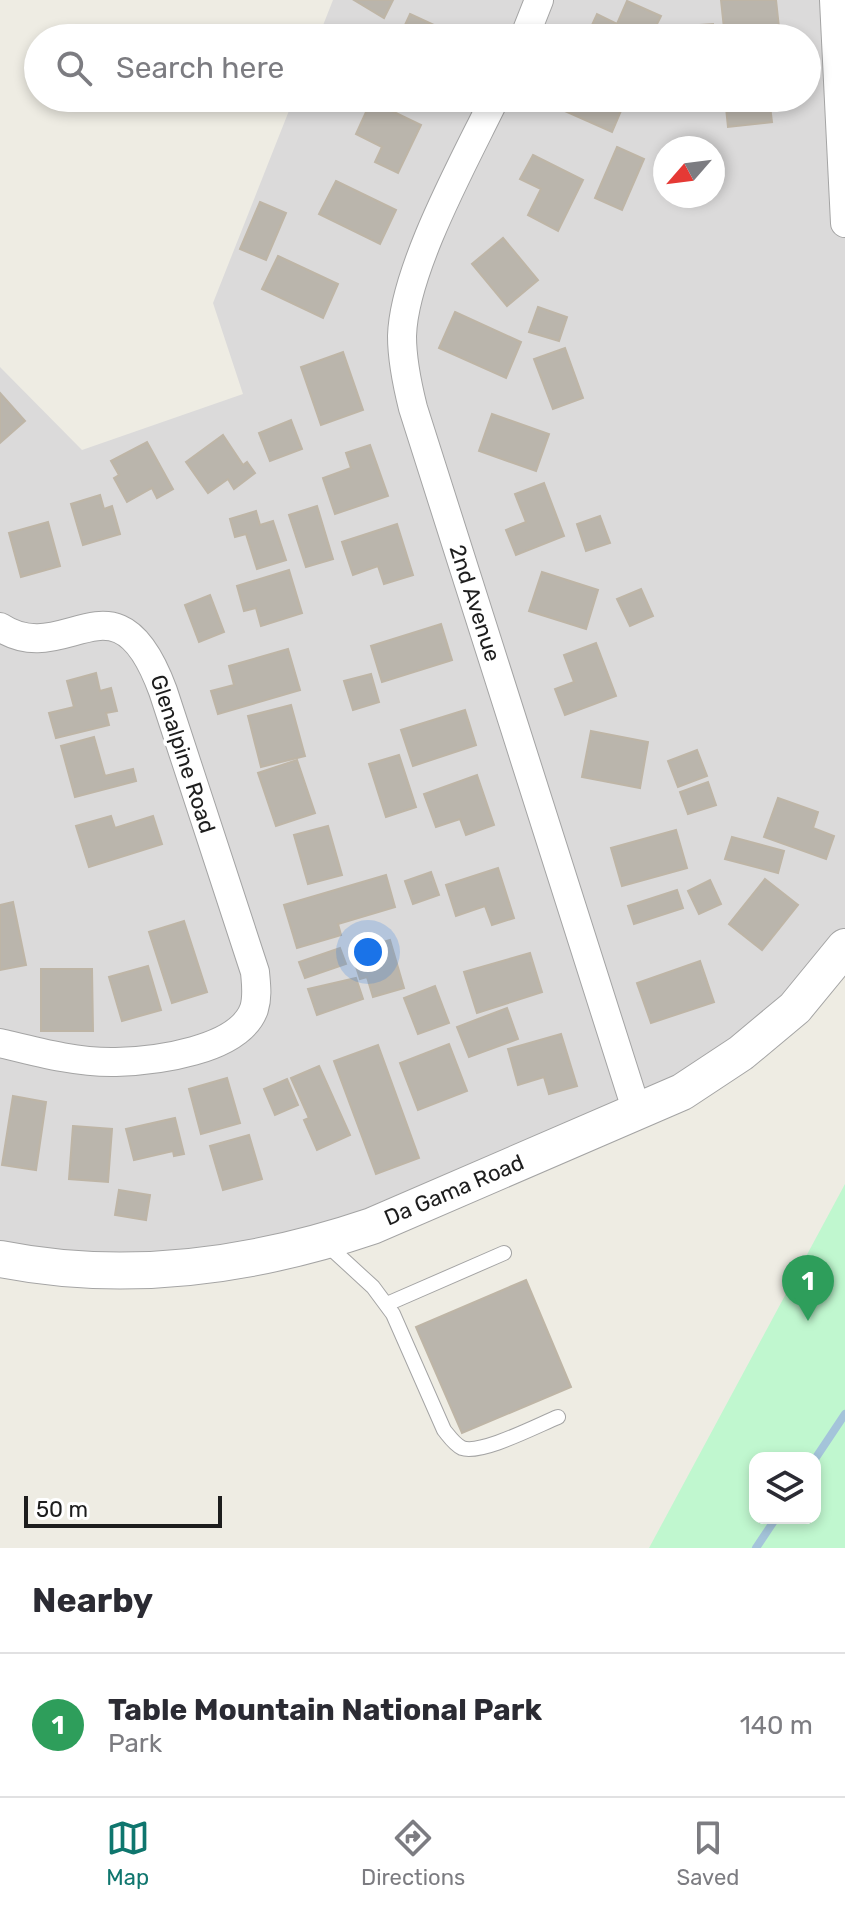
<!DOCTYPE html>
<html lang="en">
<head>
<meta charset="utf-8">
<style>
	:root { --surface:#fff; --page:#f2f2f3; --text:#2b2b33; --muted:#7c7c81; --line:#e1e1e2; --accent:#0f766e }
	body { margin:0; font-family:Rubik,sans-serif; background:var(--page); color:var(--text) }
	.controls { position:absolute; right:24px; bottom:24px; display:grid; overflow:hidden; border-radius:16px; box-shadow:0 4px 12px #0003 }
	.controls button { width:72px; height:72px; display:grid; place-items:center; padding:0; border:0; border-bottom:2px solid var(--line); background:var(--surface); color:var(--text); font:40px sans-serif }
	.compass { position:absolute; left:653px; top:136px; width:72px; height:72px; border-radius:50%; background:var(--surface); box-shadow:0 4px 12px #0003; rotate:242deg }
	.scale { position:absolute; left:24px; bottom:20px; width:198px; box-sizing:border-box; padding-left:8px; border:4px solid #1d1d1d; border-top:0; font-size:22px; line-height:28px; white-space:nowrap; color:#1d1d1d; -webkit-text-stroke:6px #fff; paint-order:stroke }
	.you { position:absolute; left:368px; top:952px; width:28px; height:28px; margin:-20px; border:6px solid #fff; border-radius:50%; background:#1a73e8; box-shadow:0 0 0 12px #1a73e833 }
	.badge { display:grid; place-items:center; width:52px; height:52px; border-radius:50%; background:var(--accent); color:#fff; font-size:26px; font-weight:700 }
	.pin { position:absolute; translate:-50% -66px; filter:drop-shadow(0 2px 4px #0008) }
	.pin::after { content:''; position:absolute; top:42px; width:28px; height:24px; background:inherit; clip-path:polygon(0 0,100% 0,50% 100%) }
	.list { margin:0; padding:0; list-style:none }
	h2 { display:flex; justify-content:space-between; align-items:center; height:104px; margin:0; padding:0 32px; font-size:34px }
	h2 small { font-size:26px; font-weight:400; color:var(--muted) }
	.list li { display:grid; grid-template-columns:52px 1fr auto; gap:24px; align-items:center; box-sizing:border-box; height:144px; padding:0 32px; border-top:2px solid var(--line) }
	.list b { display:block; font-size:30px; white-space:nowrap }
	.list p { margin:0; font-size:26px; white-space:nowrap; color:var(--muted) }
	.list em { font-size:26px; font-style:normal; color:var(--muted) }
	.icon { flex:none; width:44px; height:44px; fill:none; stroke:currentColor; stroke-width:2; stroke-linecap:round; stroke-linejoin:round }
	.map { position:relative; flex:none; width:845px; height:1548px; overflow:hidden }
	.search { position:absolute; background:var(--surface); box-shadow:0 4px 12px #0003; left:24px; right:24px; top:24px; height:88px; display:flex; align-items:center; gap:20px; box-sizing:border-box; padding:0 28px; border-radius:44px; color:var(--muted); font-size:30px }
	.sheet { height:248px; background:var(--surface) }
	nav { display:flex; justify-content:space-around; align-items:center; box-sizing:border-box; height:112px; border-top:2px solid var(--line); background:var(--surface); font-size:22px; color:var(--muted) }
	nav a { display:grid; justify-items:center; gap:4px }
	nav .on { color:var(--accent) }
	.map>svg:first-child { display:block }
	.residential { fill:#dbdada; fill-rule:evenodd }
	.park { fill:#c0f7cf; fill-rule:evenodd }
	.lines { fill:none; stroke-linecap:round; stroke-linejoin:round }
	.stream { stroke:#a4c4da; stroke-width:8 }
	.building { fill:#bab5ac; stroke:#beb5a6; stroke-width:2 }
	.service-casing { stroke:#a4a4a4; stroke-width:16 }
	.minor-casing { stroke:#a4a4a4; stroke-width:30 }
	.tertiary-casing { stroke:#a4a4a4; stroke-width:38 }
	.service { stroke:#fff; stroke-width:14 }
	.minor { stroke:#fff; stroke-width:28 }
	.tertiary { stroke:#fff; stroke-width:36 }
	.labels { text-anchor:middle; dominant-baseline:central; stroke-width:7; stroke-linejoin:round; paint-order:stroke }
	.street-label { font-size:22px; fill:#1d1d1d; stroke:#fff }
</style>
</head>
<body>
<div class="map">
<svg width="845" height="1548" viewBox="0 0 845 1548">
	<rect width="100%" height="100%" fill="#eeece3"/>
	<path class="residential" d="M333,0H845V947L709,1076L237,1262L0,1259V367L82,450L243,394L213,303L294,98H807V38H318ZM665,148H713V196H665Z"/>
	<path class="park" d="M845,1184V1548H649ZM755,1458H815V1518H755Z"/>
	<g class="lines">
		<g class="stream">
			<polyline points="815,1459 845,1414"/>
			<polyline points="756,1548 776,1518"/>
		</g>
	</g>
	<g class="building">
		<polygon points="354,0 393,0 384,18"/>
		<polygon points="721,0 776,0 780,37 725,38"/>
		<polygon points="627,1 661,16 650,38 586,38 597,14 617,24"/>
		<polygon points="410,14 462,38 399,38"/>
		<polygon points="713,24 714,38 686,38 685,26"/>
		<polygon points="552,98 624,98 626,99 612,132 549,104"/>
		<polygon points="725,98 769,98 772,122 728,127"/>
		<polygon points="371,101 421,125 398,173 375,162 382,147 356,134"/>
		<polygon points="617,147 644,159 622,210 595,198"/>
		<polygon points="533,155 583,180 558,231 528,215 541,189 520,179"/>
		<polygon points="336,181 396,210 380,244 319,214"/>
		<polygon points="260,202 286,213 266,260 240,249"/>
		<polygon points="503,238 538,280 507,306 472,264"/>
		<polygon points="278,256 338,284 323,318 262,289"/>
		<polygon points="538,307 567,317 559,341 529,332"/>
		<polygon points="455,312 521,342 506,378 439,348"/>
		<polygon points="565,348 583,398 553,409 534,359"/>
		<polygon points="343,352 363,410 321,425 301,367"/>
		<polygon points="0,393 25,421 0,443"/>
		<polygon points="492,414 549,434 536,471 479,451"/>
		<polygon points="291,420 302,449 270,461 259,433"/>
		<polygon points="223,435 243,465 247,462 255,473 234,489 228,479 208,493 186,462"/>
		<polygon points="147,442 173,489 157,498 152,488 127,502 114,478 119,475 111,461"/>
		<polygon points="370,445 388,496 335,514 323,478 351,468 346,453"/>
		<polygon points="544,483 564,536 516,555 506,530 526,522 515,494"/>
		<polygon points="100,495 104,509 112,506 120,534 83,545 71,504"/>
		<polygon points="317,506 333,559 306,567 289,515"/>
		<polygon points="256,511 260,525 273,521 286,560 257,569 246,534 235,537 230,519"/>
		<polygon points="600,516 610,543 586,551 577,524"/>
		<polygon points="48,522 60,566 21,577 9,533"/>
		<polygon points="397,524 413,575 384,584 378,566 353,575 342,542"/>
		<polygon points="289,570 302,613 261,626 256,608 244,611 237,586"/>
		<polygon points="542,572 598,590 586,629 529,611"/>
		<polygon points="641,589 653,616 630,626 617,599"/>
		<polygon points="210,595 224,632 199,642 185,605"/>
		<polygon points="441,624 452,660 382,682 371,646"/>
		<polygon points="596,643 616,696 565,715 555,689 574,682 564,655"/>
		<polygon points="288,649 300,690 218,714 211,691 234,685 229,666"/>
		<polygon points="96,673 100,691 111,688 117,711 106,713 109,725 56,738 49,713 74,707 67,681"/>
		<polygon points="371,674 379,702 353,710 344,681"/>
		<polygon points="291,705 305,756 261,767 248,716"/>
		<polygon points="465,710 476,745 413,766 401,730"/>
		<polygon points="591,731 648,742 640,788 582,777"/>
		<polygon points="94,737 105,776 133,769 136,781 75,797 61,746"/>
		<polygon points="697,750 707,776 678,787 668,761"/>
		<polygon points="399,755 416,807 386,817 369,764"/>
		<polygon points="297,760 315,813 276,826 258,773"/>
		<polygon points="477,775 494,825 466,835 460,819 436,827 424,794"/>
		<polygon points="708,782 716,805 688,814 680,792"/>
		<polygon points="778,798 818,812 813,828 834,836 826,859 764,837"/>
		<polygon points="111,816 115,828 153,816 162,844 89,867 76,826"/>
		<polygon points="328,826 342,875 308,884 294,835"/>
		<polygon points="676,830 687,868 622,886 611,848"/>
		<polygon points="732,837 784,851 778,873 725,859"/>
		<polygon points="498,868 514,918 492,925 485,906 456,916 446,885"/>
		<polygon points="431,872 439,895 413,904 405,881"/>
		<polygon points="386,875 395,907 338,924 341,935 297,948 284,905"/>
		<polygon points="765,879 798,905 762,950 729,924"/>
		<polygon points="710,880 721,904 699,914 688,891"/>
		<polygon points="677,890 683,908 634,924 628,906"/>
		<polygon points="13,902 26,965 0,970 0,905"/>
		<polygon points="184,921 207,992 172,1003 149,932"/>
		<polygon points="390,940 404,988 373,997 367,977 360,979 351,951"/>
		<polygon points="340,948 346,964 305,978 299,962"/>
		<polygon points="530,953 542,992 477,1013 464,972"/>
		<polygon points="700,961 714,1002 651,1023 637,983"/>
		<polygon points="148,966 161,1010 122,1021 109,977"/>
		<polygon points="41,969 92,969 93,1031 41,1031"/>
		<polygon points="356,978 363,999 317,1015 308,989"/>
		<polygon points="435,986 449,1023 418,1034 404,998"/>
		<polygon points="507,1008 518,1039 469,1057 457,1027"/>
		<polygon points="561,1034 577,1086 549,1094 544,1077 518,1085 508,1049"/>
		<polygon points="449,1044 467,1091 418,1110 400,1063"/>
		<polygon points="378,1045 419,1158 376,1174 334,1061"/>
		<polygon points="319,1066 350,1135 317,1150 304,1120 309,1118 291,1078"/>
		<polygon points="227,1078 240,1123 201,1134 189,1089"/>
		<polygon points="287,1079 298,1105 275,1115 264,1089"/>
		<polygon points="13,1096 46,1102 36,1170 2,1165"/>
		<polygon points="175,1118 184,1154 174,1156 173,1151 134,1160 126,1129"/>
		<polygon points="73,1126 112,1129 108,1182 69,1179"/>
		<polygon points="249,1135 262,1179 223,1190 210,1146"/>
		<polygon points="119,1190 150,1195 146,1220 115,1215"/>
		<polygon points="526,1280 571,1387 462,1433 416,1327"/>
	</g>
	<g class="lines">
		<defs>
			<g id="service">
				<path d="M324,1242L373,1287L393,1314L444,1430C449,1436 454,1444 462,1448C481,1455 538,1425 558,1417"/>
				<polyline points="387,1304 504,1253"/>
			</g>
			<g id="minor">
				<polyline points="834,0 845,223"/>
				<polyline points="524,38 539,0"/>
				<path d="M495,98C465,160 404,269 402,336C402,360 407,384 413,408L637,1112"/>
				<path d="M0,627C66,671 116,563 163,691L255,972C256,984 258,996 254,1009C239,1051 154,1061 116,1062C77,1063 37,1052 0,1043"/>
			</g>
			<path id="tertiary" d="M0,1259C126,1284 251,1267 372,1226L682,1092L741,1053L795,1008L845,947"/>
		</defs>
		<use href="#service" class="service-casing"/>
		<use href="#minor" class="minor-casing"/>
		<use href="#tertiary" class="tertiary-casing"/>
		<use href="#service" class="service"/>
		<use href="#minor" class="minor"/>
		<use href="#tertiary" class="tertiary"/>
	</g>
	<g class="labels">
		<g class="street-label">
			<text transform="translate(475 603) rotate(72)">2nd Avenue</text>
			<text transform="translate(183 754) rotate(72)">Glenalpine Road</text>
			<text transform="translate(454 1190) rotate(-23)">Da Gama Road</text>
		</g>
	</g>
</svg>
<div class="controls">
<button><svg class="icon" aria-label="layers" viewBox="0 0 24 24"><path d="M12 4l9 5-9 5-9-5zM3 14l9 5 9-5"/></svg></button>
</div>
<svg class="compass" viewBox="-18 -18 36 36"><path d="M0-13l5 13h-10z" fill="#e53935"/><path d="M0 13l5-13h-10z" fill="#7c7c81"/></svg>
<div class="scale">50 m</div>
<div class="you"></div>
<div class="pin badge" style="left:808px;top:1321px;background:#2e9e5b">1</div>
<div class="search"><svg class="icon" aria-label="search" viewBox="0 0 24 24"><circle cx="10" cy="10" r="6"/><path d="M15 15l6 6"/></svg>Search here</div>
</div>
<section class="sheet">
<h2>Nearby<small></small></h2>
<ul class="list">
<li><span class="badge" style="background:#2e9e5b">1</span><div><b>Table Mountain National Park</b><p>Park</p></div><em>140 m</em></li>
</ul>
</section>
<nav>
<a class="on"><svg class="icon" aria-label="map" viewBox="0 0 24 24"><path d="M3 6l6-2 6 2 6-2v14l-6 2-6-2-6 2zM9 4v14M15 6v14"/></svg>Map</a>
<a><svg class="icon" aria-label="directions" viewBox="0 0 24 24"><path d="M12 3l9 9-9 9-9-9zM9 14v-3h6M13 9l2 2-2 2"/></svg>Directions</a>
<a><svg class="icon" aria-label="saved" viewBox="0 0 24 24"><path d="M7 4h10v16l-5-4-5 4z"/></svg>Saved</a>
</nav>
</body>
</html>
